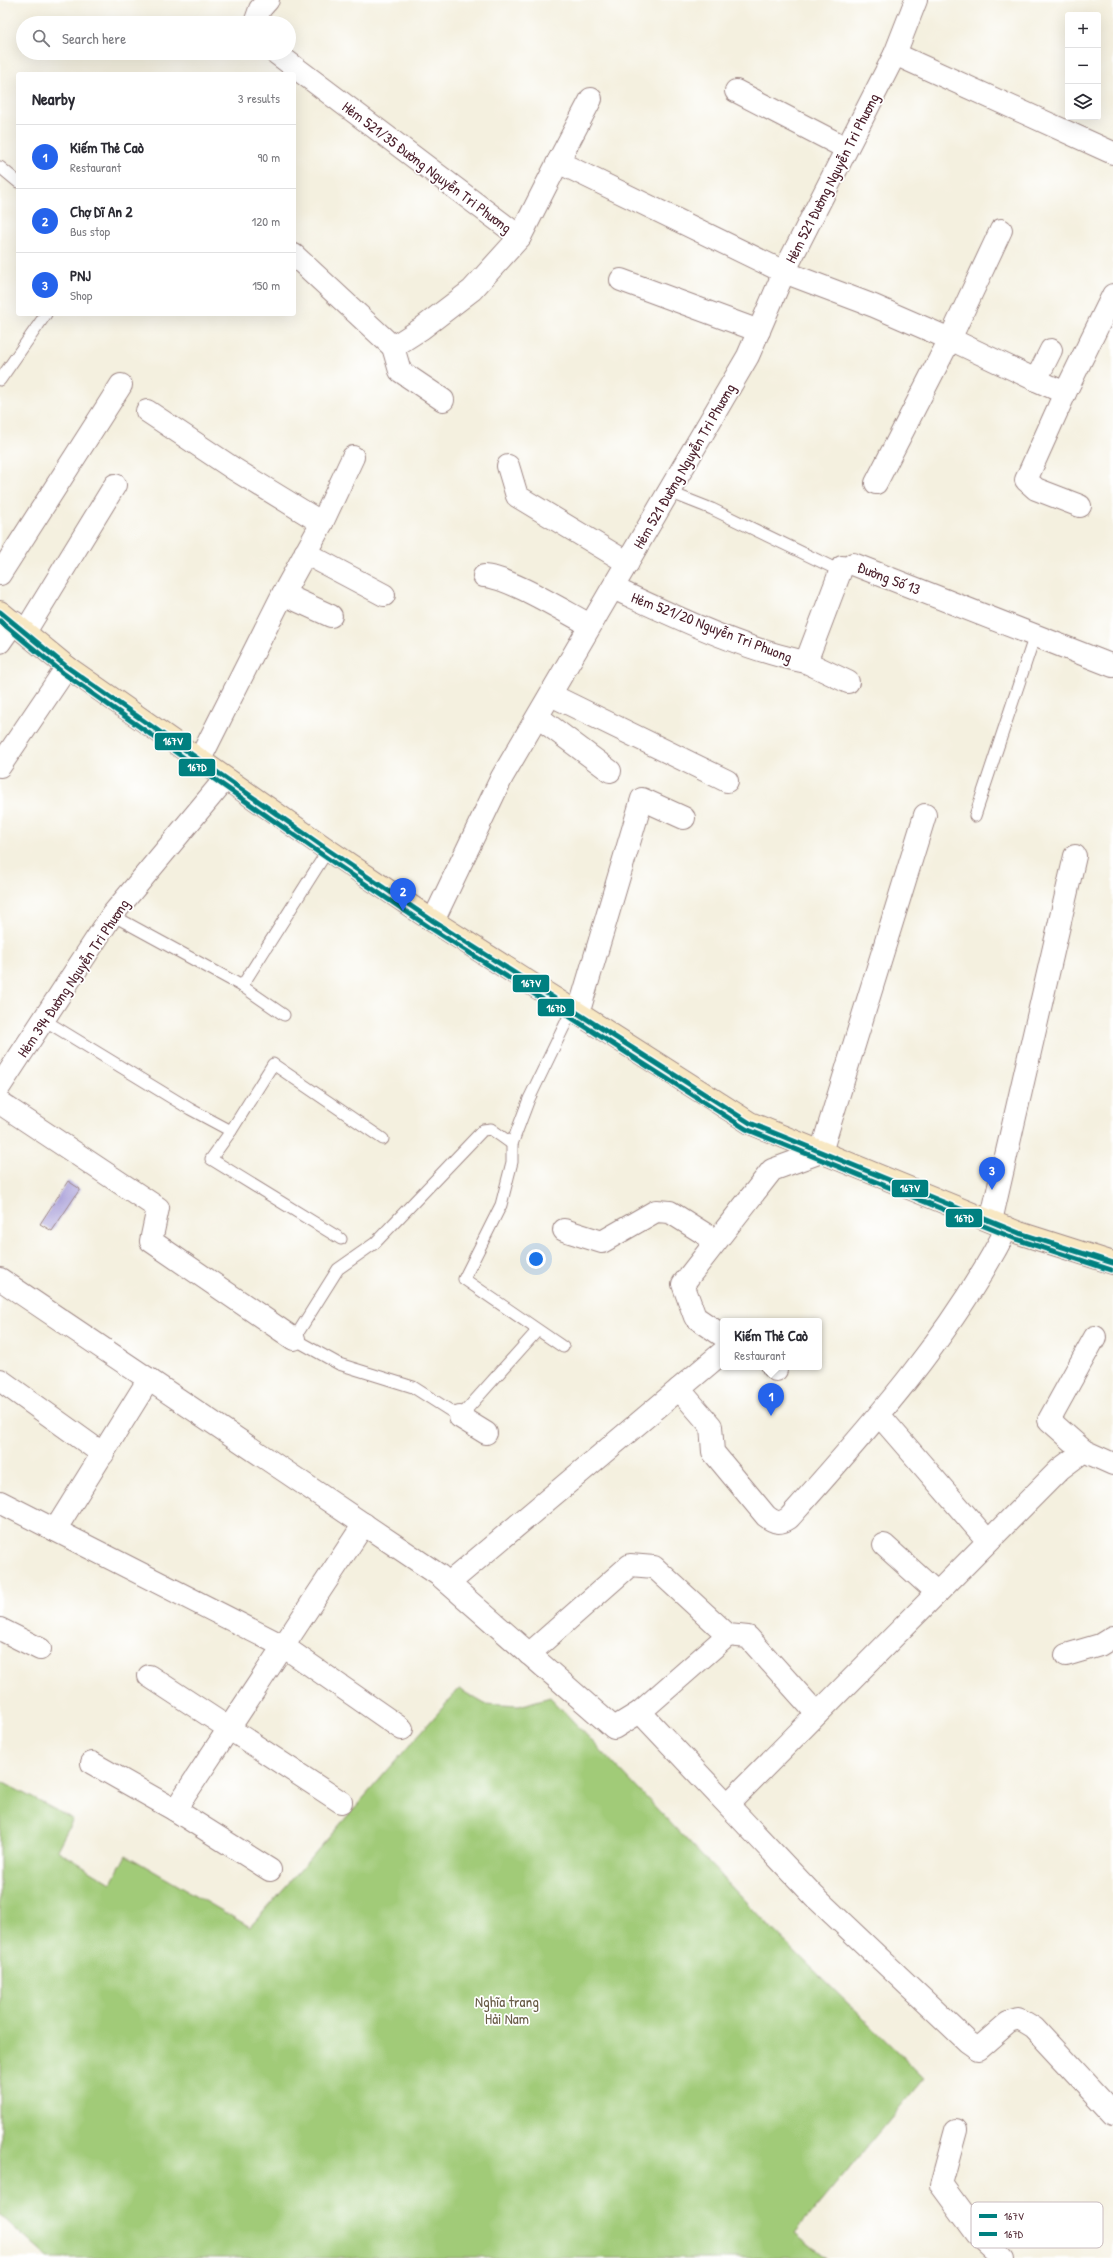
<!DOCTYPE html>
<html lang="en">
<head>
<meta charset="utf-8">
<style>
	:root { --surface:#fff; --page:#f2f2f3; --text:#2b2b33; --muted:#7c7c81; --line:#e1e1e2; --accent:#2563eb }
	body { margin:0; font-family:"Patrick Hand",sans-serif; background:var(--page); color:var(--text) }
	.controls { position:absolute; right:12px; top:12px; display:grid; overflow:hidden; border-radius:4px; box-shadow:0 4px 16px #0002 }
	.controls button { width:36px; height:36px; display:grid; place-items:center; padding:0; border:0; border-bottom:1px solid var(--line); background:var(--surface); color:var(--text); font:20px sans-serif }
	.you { position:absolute; left:536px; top:1259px; width:14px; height:14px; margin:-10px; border:3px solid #fff; border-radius:50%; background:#1a73e8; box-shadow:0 0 0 6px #1a73e833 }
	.badge { display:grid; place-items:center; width:26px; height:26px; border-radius:50%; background:var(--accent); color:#fff; font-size:13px; font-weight:700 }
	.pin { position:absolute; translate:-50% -33px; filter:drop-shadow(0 1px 2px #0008) }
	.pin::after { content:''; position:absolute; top:21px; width:14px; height:12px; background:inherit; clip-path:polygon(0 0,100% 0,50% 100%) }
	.popup { position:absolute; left:720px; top:1318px; width:102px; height:52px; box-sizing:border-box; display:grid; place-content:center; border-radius:4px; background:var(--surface); filter:drop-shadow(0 1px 3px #0005); font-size:13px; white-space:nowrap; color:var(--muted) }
	.popup b { font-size:15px; color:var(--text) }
	.popup::after { content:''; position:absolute; left:50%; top:100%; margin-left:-8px; border:8px solid transparent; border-top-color:var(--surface) }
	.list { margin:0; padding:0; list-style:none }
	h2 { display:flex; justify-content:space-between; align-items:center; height:52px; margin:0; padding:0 16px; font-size:17px }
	h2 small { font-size:13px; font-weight:400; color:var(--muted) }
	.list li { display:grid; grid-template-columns:26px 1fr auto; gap:12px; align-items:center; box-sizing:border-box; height:64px; padding:0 16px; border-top:1px solid var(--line) }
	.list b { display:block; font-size:15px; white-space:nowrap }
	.list p { margin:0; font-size:13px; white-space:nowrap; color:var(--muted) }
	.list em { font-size:13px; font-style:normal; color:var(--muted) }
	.icon { flex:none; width:22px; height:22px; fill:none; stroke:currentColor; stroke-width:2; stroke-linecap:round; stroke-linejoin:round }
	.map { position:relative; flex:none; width:1113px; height:2258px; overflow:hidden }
	.search { position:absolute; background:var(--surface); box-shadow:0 4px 16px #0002; left:16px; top:16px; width:280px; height:44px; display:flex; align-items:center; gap:10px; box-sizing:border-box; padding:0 14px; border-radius:22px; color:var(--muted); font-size:15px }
	.panel { position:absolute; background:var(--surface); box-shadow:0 4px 16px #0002; left:16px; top:72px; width:280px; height:244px; border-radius:4px }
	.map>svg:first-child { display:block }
	.green { fill:#a1cb78; stroke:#767552 }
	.building { fill:#aaa1d9 }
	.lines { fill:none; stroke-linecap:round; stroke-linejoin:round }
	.lane-casing { stroke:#9f8885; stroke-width:13 }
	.street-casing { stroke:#9f8885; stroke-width:24 }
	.secondary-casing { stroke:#9f8885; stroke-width:24 }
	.lane { stroke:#fff; stroke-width:11 }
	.street { stroke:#fff; stroke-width:22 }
	.secondary { stroke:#f8e8c3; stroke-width:22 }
	.bus-1-casing { stroke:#fff; stroke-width:8 }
	.bus-2-casing { stroke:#fff; stroke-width:8 }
	.bus-1 { stroke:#008080; stroke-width:5 }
	.bus-2 { stroke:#008080; stroke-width:5 }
	.labels { text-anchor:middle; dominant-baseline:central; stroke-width:3.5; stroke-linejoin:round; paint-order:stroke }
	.street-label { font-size:15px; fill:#4a1f2b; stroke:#fff }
	.park-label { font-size:15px; fill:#685b46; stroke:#fff }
	.key { fill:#fff; stroke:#c9bcbf; stroke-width:1 }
	.key-label { font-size:11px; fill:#4a1f2b }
	.line-badge { stroke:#fff; stroke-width:1.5 }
	.badge-label { font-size:11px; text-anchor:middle; font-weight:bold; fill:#fff }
</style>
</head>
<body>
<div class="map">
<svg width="1113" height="2258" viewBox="0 0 1113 2258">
	<rect width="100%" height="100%" fill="#fff"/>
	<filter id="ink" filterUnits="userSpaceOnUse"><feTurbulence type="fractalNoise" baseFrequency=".025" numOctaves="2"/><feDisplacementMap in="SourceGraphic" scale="8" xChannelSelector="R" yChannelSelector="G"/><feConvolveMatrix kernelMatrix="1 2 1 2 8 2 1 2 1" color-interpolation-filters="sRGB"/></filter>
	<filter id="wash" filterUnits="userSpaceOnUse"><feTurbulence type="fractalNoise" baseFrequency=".012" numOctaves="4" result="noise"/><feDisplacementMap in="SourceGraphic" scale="16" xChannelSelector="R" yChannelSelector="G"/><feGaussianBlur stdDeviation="0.9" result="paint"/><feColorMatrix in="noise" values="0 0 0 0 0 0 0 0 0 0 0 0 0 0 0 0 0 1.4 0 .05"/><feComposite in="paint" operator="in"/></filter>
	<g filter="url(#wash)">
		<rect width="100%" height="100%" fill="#f4f0df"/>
		<polygon class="green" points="459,1689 485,1704 519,1706 550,1697 767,1924 924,2078 795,2233 826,2258 48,2258 0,2215 0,1781 73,1819 57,1850 111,1883 126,1855 250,1927"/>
		<g id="blocks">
			<polygon class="building" points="68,1181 80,1189 52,1231 40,1224"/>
		</g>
	</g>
	<g filter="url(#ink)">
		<use href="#blocks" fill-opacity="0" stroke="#9f8885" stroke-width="1"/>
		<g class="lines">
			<defs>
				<g id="lane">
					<polyline points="0,167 18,182"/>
					<polyline points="0,380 46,314"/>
					<polyline points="669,492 712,509 836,569 845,566"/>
					<polyline points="975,816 1035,635"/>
					<polyline points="112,915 242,986 284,1015"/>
					<polyline points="242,986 328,850"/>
					<polyline points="44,1020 190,1109 231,1131 211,1159 341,1239"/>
					<polyline points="231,1131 273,1064 383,1139"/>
					<polyline points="512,1144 491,1129 483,1130 375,1243 338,1269 294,1339 339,1364 413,1387 460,1417 537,1331"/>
					<polyline points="563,1347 464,1279 501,1205 512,1162 512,1144 529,1099 572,1010"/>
				</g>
				<g id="street">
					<polyline points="255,23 260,9 268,0"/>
					<polyline points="276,53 520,237 558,162 784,272 874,306 950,339 1036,380 1051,350"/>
					<polyline points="895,54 1113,153"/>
					<polyline points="736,91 846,148"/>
					<polyline points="558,162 591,99"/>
					<polyline points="294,255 393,347 421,329 472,290 520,237"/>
					<polyline points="621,280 759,331"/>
					<polyline points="393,347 400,371 443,400"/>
					<polyline points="1036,380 1065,393 1113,295"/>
					<polyline points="1065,393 1026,480 1036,489 1080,506"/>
					<polyline points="147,411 234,469 322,523"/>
					<polyline points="508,466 517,496 628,563"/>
					<polyline points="876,483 950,339 1001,230"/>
					<polyline points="305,553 384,595"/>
					<polyline points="853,564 1113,666"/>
					<polyline points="0,574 121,385"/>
					<path d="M484,576C509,577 565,612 590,625"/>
					<path d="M613,588C672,615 743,650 806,662L842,567"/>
					<polyline points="283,594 331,616"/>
					<polyline points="25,632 115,485"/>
					<polyline points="0,642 14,622"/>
					<polyline points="806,662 848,682"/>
					<polyline points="551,695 727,781"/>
					<polyline points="538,717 610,771"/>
					<polyline points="200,759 283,594 322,523 353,457"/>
					<polyline points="0,766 67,667"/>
					<polyline points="433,921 502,777 748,356 784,272 895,54 916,0"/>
					<polyline points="578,1014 642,799 684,818"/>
					<polyline points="0,1086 112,915 225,779"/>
					<polyline points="0,1103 158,1208 151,1241 294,1339"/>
					<polyline points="991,1221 1075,856"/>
					<polyline points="564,1230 602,1242 656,1211 670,1212 716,1241"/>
					<polyline points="0,1279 439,1575 614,1728 640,1712 728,1635"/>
					<polyline points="723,1336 695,1317 683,1284 772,1170 821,1152 925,815"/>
					<polyline points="773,1367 776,1370"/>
					<polyline points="149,1379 55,1530 283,1646 402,1729"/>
					<polyline points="0,1380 103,1454"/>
					<path d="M679,1389L711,1426L713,1452L766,1516C775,1523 780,1524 789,1518C870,1427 951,1337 1007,1228"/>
					<polyline points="880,1416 988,1541"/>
					<polyline points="460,1417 486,1433"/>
					<polyline points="1084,1451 1049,1420 1095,1337"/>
					<polyline points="0,1502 55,1530"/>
					<polyline points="884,1545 937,1593"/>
					<polyline points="449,1583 723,1352"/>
					<polyline points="0,1629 40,1649"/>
					<polyline points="529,1654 630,1565 654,1567 728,1635 748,1637 817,1714"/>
					<polyline points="1066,1655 1100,1645 1113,1637"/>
					<polyline points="149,1676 341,1802"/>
					<polyline points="640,1712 815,1897 968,2042 978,2049 1009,2022 1019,2019 1034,2028 1113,2113"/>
					<polyline points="92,1763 175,1810 270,1870"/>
					<polyline points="728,1804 1060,1469 1084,1451 1113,1464"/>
					<polyline points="175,1810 364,1524"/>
					<polyline points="956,2130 941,2185 977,2234 1003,2258"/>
				</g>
				<polyline id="secondary" points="0,612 67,667 328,850 433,921 750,1123 1019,1233 1113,1263"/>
			</defs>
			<use href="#lane" class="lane-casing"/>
			<use href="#street" class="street-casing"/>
			<use href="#secondary" class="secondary-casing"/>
			<use href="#lane" class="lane"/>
			<use href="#street" class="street"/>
			<use href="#secondary" class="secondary"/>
			<defs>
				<polyline id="bus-1" points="0,612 67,667 328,850 433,921 750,1123 1019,1233 1113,1263"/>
				<polyline id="bus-2" points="0,621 63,673 324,856 429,927 746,1129 1016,1239 1111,1270"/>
			</defs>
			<use href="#bus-1" class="bus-1-casing"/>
			<use href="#bus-2" class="bus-2-casing"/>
			<use href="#bus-1" class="bus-1"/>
			<use href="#bus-2" class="bus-2"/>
		</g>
	</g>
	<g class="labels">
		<g class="street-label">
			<text transform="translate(427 167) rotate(37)">Hẻm 521/35 Đường Nguyễn Tri Phương</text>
			<text transform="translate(832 178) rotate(-63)">Hẻm 521 Đường Nguyễn Tri Phương</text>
			<text transform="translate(684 466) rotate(-60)">Hẻm 521 Đường Nguyễn Tri Phương</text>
			<text transform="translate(889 578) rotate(21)">Đường Số 13</text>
			<text transform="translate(712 627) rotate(21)">Hẻm 521/20 Nguyễn Tri Phuong</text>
			<text transform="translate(73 978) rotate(-56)">Hẻm 394 Đường Nguyễn Tri Phương</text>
		</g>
		<g class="park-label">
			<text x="507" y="2001">Nghĩa trang<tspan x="507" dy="17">Hải Nam</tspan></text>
		</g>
	</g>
	<rect x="971" y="2202" width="132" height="46" rx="6" class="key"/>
	<rect x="979" y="2214" width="18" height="4" fill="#008080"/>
	<rect x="979" y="2232" width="18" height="4" fill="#008080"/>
	<g class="key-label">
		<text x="1004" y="2220">167V</text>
		<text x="1004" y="2238">167D</text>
	</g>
	<g class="line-badge">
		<rect x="154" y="732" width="38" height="19" rx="4" fill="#008080"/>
		<rect x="178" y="758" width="38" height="19" rx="4" fill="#008080"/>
		<rect x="512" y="974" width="38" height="19" rx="4" fill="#008080"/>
		<rect x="537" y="998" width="38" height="19" rx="4" fill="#008080"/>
		<rect x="891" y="1179" width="38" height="19" rx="4" fill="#008080"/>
		<rect x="945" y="1208" width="38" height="20" rx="4" fill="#008080"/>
	</g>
	<g class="badge-label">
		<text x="173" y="745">167V</text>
		<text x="197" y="771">167D</text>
		<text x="531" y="987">167V</text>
		<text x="556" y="1012">167D</text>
		<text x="910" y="1192">167V</text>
		<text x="964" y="1222">167D</text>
	</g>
</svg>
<div class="controls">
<button>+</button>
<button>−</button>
<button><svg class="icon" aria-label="layers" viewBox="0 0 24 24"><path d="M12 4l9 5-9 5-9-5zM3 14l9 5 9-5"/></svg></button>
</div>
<div class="you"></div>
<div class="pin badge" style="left:771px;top:1416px">1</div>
<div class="popup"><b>Kiếm Thẻ Caò</b>Restaurant</div>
<div class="pin badge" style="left:403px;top:911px">2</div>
<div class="pin badge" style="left:992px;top:1190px">3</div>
<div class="search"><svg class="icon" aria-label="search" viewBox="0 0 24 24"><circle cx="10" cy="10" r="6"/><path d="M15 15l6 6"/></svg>Search here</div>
<section class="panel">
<h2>Nearby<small>3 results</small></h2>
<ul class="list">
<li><span class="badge">1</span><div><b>Kiếm Thẻ Caò</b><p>Restaurant</p></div><em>90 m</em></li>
<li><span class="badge">2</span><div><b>Chợ Dĩ An 2</b><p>Bus stop</p></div><em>120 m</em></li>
<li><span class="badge">3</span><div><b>PNJ</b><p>Shop</p></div><em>150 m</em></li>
</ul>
</section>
</div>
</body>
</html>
